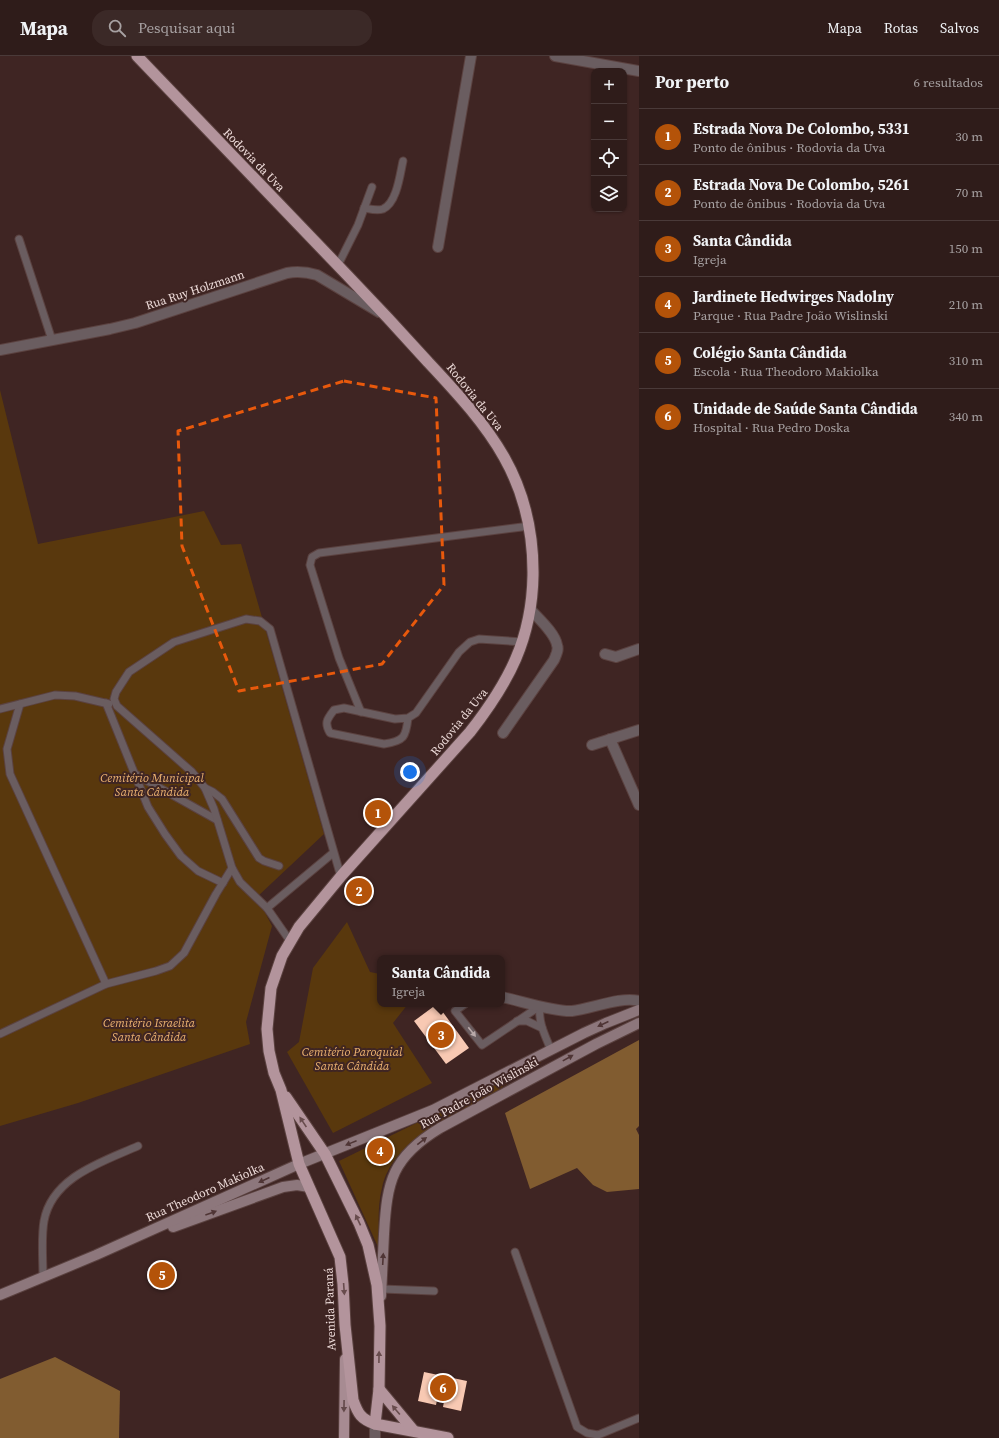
<!DOCTYPE html>
<html lang="pt">
<head>
<meta charset="utf-8">
<style>
	:root { --surface:#2f1c1a; --page:#3b2927; --text:#f1f3f6; --muted:#a7a1a2; --line:#4a3a39; --accent:#b45309 }
	body { margin:0; font-family:"Source Serif 4",serif; background:var(--page); color:var(--text) }
	.controls { position:absolute; right:12px; top:12px; display:grid; overflow:hidden; border-radius:8px; box-shadow:0 1px 3px #0004 }
	.controls button { width:36px; height:36px; display:grid; place-items:center; padding:0; border:0; border-bottom:1px solid var(--line); background:var(--surface); color:var(--text); font:20px sans-serif }
	.you { position:absolute; left:410px; top:716px; width:14px; height:14px; margin:-10px; border:3px solid #fff; border-radius:50%; background:#1a73e8; box-shadow:0 0 0 6px #1a73e833 }
	.badge { display:grid; place-items:center; width:26px; height:26px; border-radius:50%; background:var(--accent); color:#fff; font-size:13px; font-weight:700 }
	.pin { position:absolute; translate:-50% -50%; border:2px solid #fff; box-shadow:0 1px 4px #0006 }
	.popup { position:absolute; left:377px; top:899px; width:128px; height:52px; box-sizing:border-box; display:grid; place-content:center; border-radius:8px; background:var(--surface); filter:drop-shadow(0 1px 3px #0005); font-size:13px; white-space:nowrap; color:var(--muted) }
	.popup b { font-size:15px; color:var(--text) }
	.popup::after { content:''; position:absolute; left:50%; top:100%; margin-left:-8px; border:8px solid transparent; border-top-color:var(--surface) }
	.list { margin:0; padding:0; list-style:none }
	h2 { display:flex; justify-content:space-between; align-items:center; height:52px; margin:0; padding:0 16px; font-size:17px }
	h2 small { font-size:13px; font-weight:400; color:var(--muted) }
	.list li { display:grid; grid-template-columns:26px 1fr auto; gap:12px; align-items:center; box-sizing:border-box; height:56px; padding:0 16px; border-top:1px solid var(--line) }
	.list b { display:block; font-size:15px; white-space:nowrap }
	.list p { margin:0; font-size:13px; white-space:nowrap; color:var(--muted) }
	.list em { font-size:13px; font-style:normal; color:var(--muted) }
	.icon { flex:none; width:22px; height:22px; fill:none; stroke:currentColor; stroke-width:2; stroke-linecap:round; stroke-linejoin:round }
	.map { position:relative; flex:none; width:639px; height:1382px; overflow:hidden }
	header { display:flex; align-items:center; gap:24px; box-sizing:border-box; height:56px; padding:0 20px; background:var(--surface); border-bottom:1px solid var(--line) }
	header strong { font-size:19px }
	nav { display:flex; gap:22px; margin-inline-start:auto; font-size:14px }
	.search { width:280px; height:36px; background:var(--page); display:flex; align-items:center; gap:10px; box-sizing:border-box; padding:0 14px; border-radius:16px; color:var(--muted); font-size:15px }
	main { display:flex }
	aside { flex:1; background:var(--surface) }
	.map>svg:first-child { display:block }
	.green { fill:#59380d }
	.forest { fill:#815c30 }
	.building { fill:#f8c9b3 }
	.lines { fill:none; stroke-linecap:round; stroke-linejoin:round }
	.service-casing { stroke:#5b4240; stroke-width:9 }
	.minor-casing { stroke:#5b4240; stroke-width:12 }
	.tertiary-casing { stroke:#5b4240; stroke-width:12 }
	.secondary-casing { stroke:#5b4240; stroke-width:12 }
	.primary-casing { stroke:#5b4240; stroke-width:12 }
	.trunk-casing { stroke:#5b4240; stroke-width:13 }
	.service { stroke:#6a5d60; stroke-width:7 }
	.minor { stroke:#6a5d60; stroke-width:10 }
	.tertiary { stroke:#6a5d60; stroke-width:10 }
	.secondary { stroke:#8d777c; stroke-width:10 }
	.primary { stroke:#a78b92; stroke-width:10 }
	.trunk { stroke:#b3949c; stroke-width:11 }
	.oneway { fill:#4f3535 }
	.oneway2 { fill:#b9a9a9 }
	.oneway3 { fill:#684c4d }
	.oneway4 { fill:#63494a }
	.marked { fill:none; stroke:#e8590c; stroke-width:3; stroke-dasharray:8 5; stroke-linejoin:round }
	.labels { text-anchor:middle; dominant-baseline:central; stroke-width:4; stroke-linejoin:round; paint-order:stroke }
	.street-label { font-size:12px; fill:#eedcda; stroke:#3f2523 }
	.park-label { font-size:12px; font-style:italic; fill:#edb371; stroke:#3f2523 }
</style>
</head>
<body>
<header>
<strong>Mapa</strong>
<div class="search"><svg class="icon" aria-label="search" viewBox="0 0 24 24"><circle cx="10" cy="10" r="6"/><path d="M15 15l6 6"/></svg>Pesquisar aqui</div>
<nav><a>Mapa</a><a>Rotas</a><a>Salvos</a></nav>
</header>
<main>
<div class="map">
<svg width="639" height="1382" viewBox="0 0 639 1382">
	<rect width="100%" height="100%" fill="#3f2523"/>
	<g class="green">
		<polygon points="0,334 38,488 204,455 221,489 241,488 324,778 257,841 272,870 246,966 250,988 78,1047 0,1070"/>
		<polygon points="347,866 370,916 380,918 380,948 408,948 393,967 432,1027 333,1077 287,996 299,986 313,912"/>
		<path d="M541,1006L538,1010C528,1016 517,1021 507,1028C499,1033 492,1039 484,1044C446,1068 393,1083 382,1132C377,1151 379,1173 379,1193L339,1105Z"/>
	</g>
	<g class="forest">
		<polygon points="639,984 639,1070 636,1073 639,1079 639,1133 607,1136 593,1129 577,1112 530,1133 505,1057"/>
		<polygon points="55,1301 120,1335 119,1382 0,1382 0,1323"/>
	</g>
	<g class="building">
		<polygon points="437,948 469,992 446,1008 414,965"/>
		<polygon points="424,1316 467,1325 461,1355 443,1351 445,1340 438,1339 436,1349 418,1345"/>
	</g>
	<g class="lines">
		<defs>
			<g id="service">
				<path d="M364,152C370,153 377,155 383,153C397,147 400,118 403,105"/>
				<polyline points="19,183 52,284"/>
				<polyline points="338,209 358,169 372,131"/>
				<polyline points="106,647 148,751 165,778 181,800 198,815 223,827"/>
				<polyline points="20,648 7,693 10,718 106,928"/>
				<polyline points="0,653 55,639 75,640 109,648"/>
				<polyline points="361,656 339,602 310,509 312,501 319,497 530,470"/>
				<path d="M408,662C406,681 404,685 384,688L330,677C324,667 327,663 334,654L344,652L395,663L408,662L416,657L459,596L470,586L479,583L523,586"/>
				<polyline points="135,718 217,764"/>
				<polyline points="205,732 213,736 222,743 259,802 264,805 279,810"/>
				<polyline points="267,852 333,797"/>
				<polyline points="290,885 267,852 240,826 232,812 214,753 205,732 192,716 117,650 114,643 116,636 129,616 174,586 246,563 260,565 270,573 341,821"/>
				<polyline points="465,948 455,955 482,989 540,950"/>
				<path d="M540,950C538,967 545,979 551,994"/>
				<polyline points="517,965 527,965 542,972"/>
				<polyline points="0,978 106,928 156,915 170,910 184,897 216,838 232,812"/>
				<polyline points="515,1196 577,1371 587,1377 598,1379 639,1362"/>
				<path d="M43,1221C43,1205 41,1181 44,1165C52,1121 102,1106 138,1090"/>
				<polyline points="382,1233 434,1235"/>
			</g>
			<g id="minor">
				<polyline points="555,0 639,15"/>
				<polyline points="438,191 471,0"/>
				<path d="M0,294L110,273L135,267L287,217C298,215 307,216 317,219L379,256"/>
				<polyline points="605,598 616,601 639,593"/>
				<path d="M503,677L554,604C556,599 559,594 557,589C555,577 538,562 530,553"/>
				<polyline points="610,683 639,749"/>
				<polyline points="592,689 639,674"/>
				<path d="M502,941C521,945 554,956 572,955C591,953 621,940 639,945"/>
			</g>
			<polyline id="tertiary" points="375,1368 375,1382"/>
			<g id="secondary">
				<polyline points="173,1171 283,1131 297,1129 309,1131"/>
				<polyline points="0,1239 96,1199 299,1108 433,1054 584,977 606,967 639,954"/>
				<path d="M381,1240C382,1219 383,1198 384,1178C387,1125 392,1101 440,1072L596,988L639,967"/>
			</g>
			<polyline id="primary" points="344,1382 345,1303"/>
			<g id="trunk">
				<path d="M137,0C207,73 277,146 347,219C375,248 402,277 428,306C490,372 534,423 533,519C532,583 509,626 470,676L342,819L299,871L282,900L271,932L267,973L269,995L274,1017L281,1034L299,1108L340,1201L343,1228L345,1269L353,1344C358,1358 361,1363 375,1368L448,1382"/>
				<polyline points="286,1041 325,1098 359,1167 368,1189 377,1229 380,1270 379,1333 375,1368"/>
				<polyline points="379,1333 413,1374"/>
			</g>
		</defs>
		<use href="#service" class="service-casing"/>
		<use href="#minor" class="minor-casing"/>
		<use href="#tertiary" class="tertiary-casing"/>
		<use href="#secondary" class="secondary-casing"/>
		<use href="#primary" class="primary-casing"/>
		<use href="#trunk" class="trunk-casing"/>
		<use href="#service" class="service"/>
		<use href="#minor" class="minor"/>
		<use href="#tertiary" class="tertiary"/>
		<use href="#secondary" class="secondary"/>
		<use href="#primary" class="primary"/>
		<use href="#trunk" class="trunk"/>
	</g>
	<defs><path id="oneway-solid" d="M-6-.8H1V-3.2L6.5 0L1 3.2V.8H-6Z"/></defs>
	<g class="oneway">
		<use href="#oneway-solid" transform="translate(603 968) rotate(155)"/>
		<use href="#oneway-solid" transform="translate(568 1002) rotate(-29)"/>
		<use href="#oneway-solid" transform="translate(422 1085) rotate(-38)"/>
		<use href="#oneway-solid" transform="translate(351 1087) rotate(158)"/>
		<use href="#oneway-solid" transform="translate(264 1124) rotate(156)"/>
		<use href="#oneway-solid" transform="translate(211 1157) rotate(-20)"/>
		<use href="#oneway-solid" transform="translate(383 1203) rotate(-87)"/>
	</g>
	<use class="oneway2" href="#oneway-solid" transform="translate(472 976) rotate(52)"/>
	<g class="oneway3">
		<use href="#oneway-solid" transform="translate(303 1066) rotate(-124)"/>
		<use href="#oneway-solid" transform="translate(358 1164) rotate(-115)"/>
		<use href="#oneway-solid" transform="translate(344 1233) rotate(86)"/>
		<use href="#oneway-solid" transform="translate(379 1301) rotate(-89)"/>
		<use href="#oneway-solid" transform="translate(396 1354) rotate(-130)"/>
	</g>
	<use class="oneway4" href="#oneway-solid" transform="translate(344 1350) rotate(91)"/>
	<path class="marked" d="M344,325L436,342L444,529L382,608L239,635L182,490L178,375Z"/>
	<g class="labels">
		<g class="street-label">
			<text transform="translate(254 104) rotate(46)">Rodovia da Uva</text>
			<text transform="translate(195 234) rotate(-18)">Rua Ruy Holzmann</text>
			<text transform="translate(475 341) rotate(51)">Rodovia da Uva</text>
			<text transform="translate(459 666) rotate(-51)">Rodovia da Uva</text>
			<text transform="translate(479 1037) rotate(-29)">Rua Padre João Wislinski</text>
			<text transform="translate(205 1136) rotate(-24)">Rua Theodoro Makiolka</text>
			<text transform="translate(330 1253) rotate(-92)">Avenida Paraná</text>
		</g>
		<g class="park-label">
			<text x="152" y="722">Cemitério Municipal<tspan x="152" dy="14">Santa Cândida</tspan></text>
			<text x="149" y="967">Cemitério Israelita<tspan x="149" dy="14">Santa Cândida</tspan></text>
			<text x="352" y="996">Cemitério Paroquial<tspan x="352" dy="14">Santa Cândida</tspan></text>
		</g>
	</g>
</svg>
<div class="controls">
<button>+</button>
<button>−</button>
<button><svg class="icon" aria-label="locate" viewBox="0 0 24 24"><circle cx="12" cy="12" r="6"/><path d="M12 2v4M12 18v4M2 12h4M18 12h4"/></svg></button>
<button><svg class="icon" aria-label="layers" viewBox="0 0 24 24"><path d="M12 4l9 5-9 5-9-5zM3 14l9 5 9-5"/></svg></button>
</div>
<div class="you"></div>
<div class="pin badge" style="left:378px;top:757px">1</div>
<div class="pin badge" style="left:359px;top:835px">2</div>
<div class="pin badge" style="left:441px;top:979px">3</div>
<div class="popup"><b>Santa Cândida</b>Igreja</div>
<div class="pin badge" style="left:380px;top:1095px">4</div>
<div class="pin badge" style="left:162px;top:1219px">5</div>
<div class="pin badge" style="left:443px;top:1332px">6</div>
</div>
<aside>
<h2>Por perto<small>6 resultados</small></h2>
<ul class="list">
<li><span class="badge">1</span><div><b>Estrada Nova De Colombo, 5331</b><p>Ponto de ônibus · Rodovia da Uva</p></div><em>30 m</em></li>
<li><span class="badge">2</span><div><b>Estrada Nova De Colombo, 5261</b><p>Ponto de ônibus · Rodovia da Uva</p></div><em>70 m</em></li>
<li><span class="badge">3</span><div><b>Santa Cândida</b><p>Igreja</p></div><em>150 m</em></li>
<li><span class="badge">4</span><div><b>Jardinete Hedwirges Nadolny</b><p>Parque · Rua Padre João Wislinski</p></div><em>210 m</em></li>
<li><span class="badge">5</span><div><b>Colégio Santa Cândida</b><p>Escola · Rua Theodoro Makiolka</p></div><em>310 m</em></li>
<li><span class="badge">6</span><div><b>Unidade de Saúde Santa Cândida</b><p>Hospital · Rua Pedro Doska</p></div><em>340 m</em></li>
</ul>
</aside>
</main>
</body>
</html>
